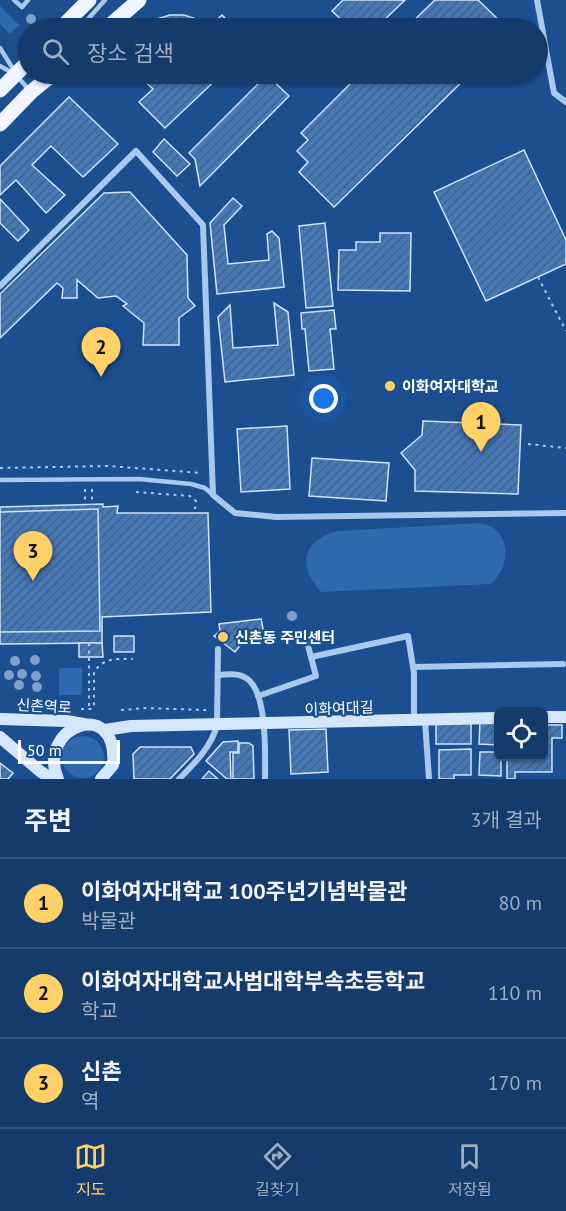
<!DOCTYPE html>
<html lang="ko">
<head>
<meta charset="utf-8">
<style>
	:root { --surface:#143b6b; --page:#214673; --text:#f1f3f6; --muted:#9dadc1; --line:#33557e; --accent:#ffd166 }
	body { margin:0; font-family:"PT Sans","Noto Sans KR",sans-serif; background:var(--page); color:var(--text) }
	.controls { position:absolute; right:18px; bottom:18px; display:grid; overflow:hidden; border-radius:9px; box-shadow:0 2px 4px #0004 }
	.controls button { width:54px; height:54px; display:grid; place-items:center; padding:0; border:0; border-bottom:2px solid var(--line); background:var(--surface); color:var(--text); font:30px sans-serif }
	.scale { position:absolute; left:18px; bottom:15px; width:102px; box-sizing:border-box; padding-left:6px; border:3px solid #fff; border-top:0; font-size:16px; line-height:21px; white-space:nowrap; color:#fff; -webkit-text-stroke:4px #1b4f8f; paint-order:stroke }
	.you { position:absolute; left:324px; top:399px; width:21px; height:21px; margin:-15px; border:4px solid #fff; border-radius:50%; background:#1a73e8; box-shadow:0 0 0 9px #1a73e833 }
	.badge { display:grid; place-items:center; width:39px; height:39px; border-radius:50%; background:var(--accent); color:#111; font-size:20px; font-weight:700 }
	.pin { position:absolute; translate:-50% -50px; filter:drop-shadow(0 2px 3px #0008) }
	.pin::after { content:''; position:absolute; top:32px; width:21px; height:18px; background:inherit; clip-path:polygon(0 0,100% 0,50% 100%) }
	.list { margin:0; padding:0; list-style:none }
	h2 { display:flex; justify-content:space-between; align-items:center; height:78px; margin:0; padding:0 24px; font-size:26px }
	h2 small { font-size:20px; font-weight:400; color:var(--muted) }
	.list li { display:grid; grid-template-columns:39px 1fr auto; gap:18px; align-items:center; box-sizing:border-box; height:90px; padding:0 24px; border-top:2px solid var(--line) }
	.list b { display:block; font-size:22px; white-space:nowrap }
	.list p { margin:0; font-size:20px; white-space:nowrap; color:var(--muted) }
	.list em { font-size:20px; font-style:normal; color:var(--muted) }
	.icon { flex:none; width:33px; height:33px; fill:none; stroke:currentColor; stroke-width:2; stroke-linecap:round; stroke-linejoin:round }
	.map { position:relative; flex:none; width:566px; height:779px; overflow:hidden }
	.search { position:absolute; background:var(--surface); box-shadow:0 2px 4px #0004; left:18px; right:18px; top:18px; height:66px; display:flex; align-items:center; gap:15px; box-sizing:border-box; padding:0 21px; border-radius:33px; color:var(--muted); font-size:22px }
	.sheet { height:348px; background:var(--surface) }
	nav { display:flex; justify-content:space-around; align-items:center; box-sizing:border-box; height:84px; border-top:2px solid var(--line); background:var(--surface); font-size:16px; color:var(--muted) }
	nav a { display:grid; justify-items:center; gap:3px }
	nav .on { color:var(--accent) }
	.map>svg:first-child { display:block }
	.green { fill:#2e69ad }
	.building { fill:url(#building-hatch); stroke:#cfe3fa; stroke-width:1.5 }
	.lines { fill:none; stroke-linecap:round; stroke-linejoin:round }
	.path { stroke:#a9c9ee; stroke-width:2; stroke-dasharray:3 4.5; stroke-linecap:butt }
	.lane { stroke:#a9c9ee; stroke-width:4.5 }
	.street { stroke:#a9c9ee; stroke-width:6 }
	.secondary { stroke:#d6e6fa; stroke-width:12 }
	.primary { stroke:#f0f6ff; stroke-width:15 }
	.tree { fill:#7ea0ca }
	.poi-dot { fill:#ffd166; stroke:#1b4f8f; stroke-width:2 }
	.labels { text-anchor:middle; dominant-baseline:central; stroke-width:4.5; stroke-linejoin:round; paint-order:stroke }
	.poi-label { font-size:15px; font-weight:bold; fill:#fff; stroke:#1b4f8f; text-anchor:start }
	.street-label { font-size:15px; fill:#fff; stroke:#1b4f8f }
</style>
</head>
<body>
<div class="map">
<svg width="566" height="779" viewBox="0 0 566 779">
	<defs>
		<pattern id="building-hatch" width="6" height="6" patternUnits="userSpaceOnUse" patternTransform="scale(1.5)"><rect width="6" height="6" fill="#4478b7"/><path d="M-1 1l2-2M0 6l6-6M5 7l2-2" fill="none" stroke="#486282"/></pattern>
	</defs>
	<rect width="100%" height="100%" fill="#1b4f8f"/>
	<g class="green">
		<polygon points="0,6 19,25 10,34 0,24"/>
		<path d="M480,523C486,525 494,527 498,532C511,547 506,573 490,584L321,592C297,566 302,540 338,531Z"/>
		<rect x="59" y="668" width="23" height="27"/>
		<circle cx="83" cy="757" r="21"/>
	</g>
	<g class="building">
		<polygon points="343,0 405,0 376,28 350,28 332,11"/>
		<polygon points="435,0 478,0 507,28 406,28"/>
		<polygon points="170,15 184,15 212,24 222,15 235,28 139,28 147,22"/>
		<polygon points="137,74 222,74 165,128 139,102 153,89"/>
		<polygon points="360,74 470,74 334,207 299,172 308,162 297,151 308,140 301,133"/>
		<polygon points="267,75 289,96 200,186 195,159 189,153"/>
		<polygon points="69,97 118,144 83,177 51,146 32,165 65,195 46,213 16,180 0,195 0,166"/>
		<polygon points="164,139 190,164 177,176 153,152"/>
		<polygon points="524,150 566,240 566,264 486,301 434,192"/>
		<polygon points="130,192 187,255 188,298 195,306 179,318 179,345 143,345 144,323 123,306 127,304 116,296 98,298 77,280 77,298 62,298 63,288 57,283 0,338 0,294 104,193"/>
		<polygon points="233,198 242,206 224,225 228,264 269,260 267,234 272,231 279,238 284,287 217,294 210,223"/>
		<polygon points="0,199 29,230 18,241 0,223"/>
		<polygon points="325,223 333,306 306,308 299,226"/>
		<polygon points="380,233 411,233 410,291 338,290 339,250 356,250 356,242 380,242"/>
		<polygon points="274,303 288,312 294,375 225,382 218,317 230,305 233,348 278,345"/>
		<polygon points="334,310 336,329 330,329 334,369 309,371 305,329 302,329 301,313"/>
		<polygon points="423,421 521,425 518,494 415,491 415,470 401,453 422,435"/>
		<polygon points="287,426 290,489 241,492 237,429"/>
		<polygon points="312,458 389,463 386,501 309,496"/>
		<polygon points="103,504 103,507 118,506 117,513 208,513 211,612 102,617 102,643 0,644 0,507"/>
		<polygon points="98,509 100,631 0,632 0,512"/>
		<polygon points="261,619 264,633 242,643 235,652 214,636 220,631 219,624"/>
		<rect x="114" y="636" width="20" height="16"/>
		<polygon points="79,643 102,643 103,657 79,657"/>
		<polygon points="480,721 498,721 498,745 479,744"/>
		<rect x="436" y="723" width="35" height="21"/>
		<polygon points="544,725 562,725 562,738 552,738 552,772 515,772 515,779 507,779 507,756 544,756"/>
		<polygon points="326,729 328,772 291,774 289,730"/>
		<polygon points="238,741 238,752 230,752 231,779 227,779 206,761 223,742"/>
		<polygon points="239,743 249,743 253,746 254,779 233,779 233,753 239,753"/>
		<polygon points="140,747 191,747 194,754 170,779 134,779 133,754"/>
		<polygon points="471,749 471,775 454,775 454,779 439,779 439,750"/>
		<polygon points="480,752 498,752 498,756 501,756 501,776 479,775"/>
		<polygon points="0,763 13,773 8,779 0,779"/>
		<polygon points="209,771 218,779 202,779"/>
	</g>
	<g class="lines">
		<g class="path">
			<polyline points="66,81 74,74"/>
			<polyline points="538,277 566,331"/>
			<polyline points="528,444 566,448"/>
			<polyline points="0,468 108,466 202,473"/>
			<polyline points="85,489 85,501"/>
			<polyline points="92,489 92,505"/>
			<polyline points="136,492 190,496 196,501 195,509"/>
			<polyline points="89,643 89,709"/>
			<path d="M81,709H91L94,706V672C104,657 117,659 133,659"/>
			<polyline points="121,710 147,708 206,710"/>
		</g>
		<g class="lane">
			<polyline points="14,0 22,7 28,0"/>
			<polyline points="80,28 105,0"/>
			<polyline points="0,48 15,72"/>
			<polyline points="0,66 16,75 30,91"/>
			<polyline points="0,480 139,479 191,484 205,488 213,495"/>
		</g>
		<g class="street">
			<polyline points="537,0 554,93 566,102"/>
			<polyline points="0,286 136,151 203,225 213,495 235,513 276,517 566,513"/>
			<polyline points="311,657 408,636 414,673 414,721"/>
			<polyline points="413,667 563,664"/>
			<path d="M218,675C228,674 238,673 246,678C268,691 265,756 265,779"/>
			<polyline points="258,696 316,676 307,642"/>
			<polyline points="425,720 429,779"/>
			<path d="M179,779C194,764 212,746 217,725L218,649"/>
		</g>
		<g class="secondary">
			<polyline points="544,717 566,717"/>
			<polyline points="0,719 66,721 84,724"/>
			<polyline points="105,730 131,726 498,718"/>
			<polyline points="0,737 41,772 53,779"/>
			<path d="M58,779C35,727 119,695 113,765L101,779"/>
		</g>
		<g class="primary">
			<polyline points="61,28 89,0"/>
			<polyline points="107,28 139,0"/>
			<polyline points="0,90 28,62"/>
			<polyline points="0,124 31,92 53,74"/>
		</g>
	</g>
	<g class="tree">
		<circle cx="31" cy="19" r="5"/>
		<circle cx="292" cy="616" r="5"/>
		<circle cx="35" cy="660" r="5"/>
		<circle cx="15" cy="661" r="5"/>
		<circle cx="22" cy="674" r="5"/>
		<circle cx="9" cy="675" r="5"/>
		<circle cx="36" cy="676" r="5"/>
		<circle cx="19" cy="685" r="5"/>
		<circle cx="37" cy="687" r="5"/>
	</g>
	<g class="poi-dot">
		<circle cx="390" cy="386" r="6"/>
		<circle cx="223" cy="637" r="6"/>
	</g>
	<g class="labels">
		<g class="poi-label">
			<text x="402" y="386">이화여자대학교</text>
			<text x="235" y="637">신촌동 주민센터</text>
		</g>
		<g class="street-label">
			<text transform="translate(44 706) rotate(3)">신촌역로</text>
			<text transform="translate(339 708) rotate(-2)">이화여대길</text>
		</g>
	</g>
</svg>
<div class="controls">
<button><svg class="icon" aria-label="locate" viewBox="0 0 24 24"><circle cx="12" cy="12" r="6"/><path d="M12 2v4M12 18v4M2 12h4M18 12h4"/></svg></button>
</div>
<div class="scale">50 m</div>
<div class="you"></div>
<div class="pin badge" style="left:481px;top:452px">1</div>
<div class="pin badge" style="left:101px;top:377px">2</div>
<div class="pin badge" style="left:33px;top:581px">3</div>
<div class="search"><svg class="icon" aria-label="search" viewBox="0 0 24 24"><circle cx="10" cy="10" r="6"/><path d="M15 15l6 6"/></svg>장소 검색</div>
</div>
<section class="sheet">
<h2>주변<small>3개 결과</small></h2>
<ul class="list">
<li><span class="badge">1</span><div><b>이화여자대학교 100주년기념박물관</b><p>박물관</p></div><em>80 m</em></li>
<li><span class="badge">2</span><div><b>이화여자대학교사범대학부속초등학교</b><p>학교</p></div><em>110 m</em></li>
<li><span class="badge">3</span><div><b>신촌</b><p>역</p></div><em>170 m</em></li>
</ul>
</section>
<nav>
<a class="on"><svg class="icon" aria-label="map" viewBox="0 0 24 24"><path d="M3 6l6-2 6 2 6-2v14l-6 2-6-2-6 2zM9 4v14M15 6v14"/></svg>지도</a>
<a><svg class="icon" aria-label="directions" viewBox="0 0 24 24"><path d="M12 3l9 9-9 9-9-9zM9 14v-3h6M13 9l2 2-2 2"/></svg>길찾기</a>
<a><svg class="icon" aria-label="saved" viewBox="0 0 24 24"><path d="M7 4h10v16l-5-4-5 4z"/></svg>저장됨</a>
</nav>
</body>
</html>
